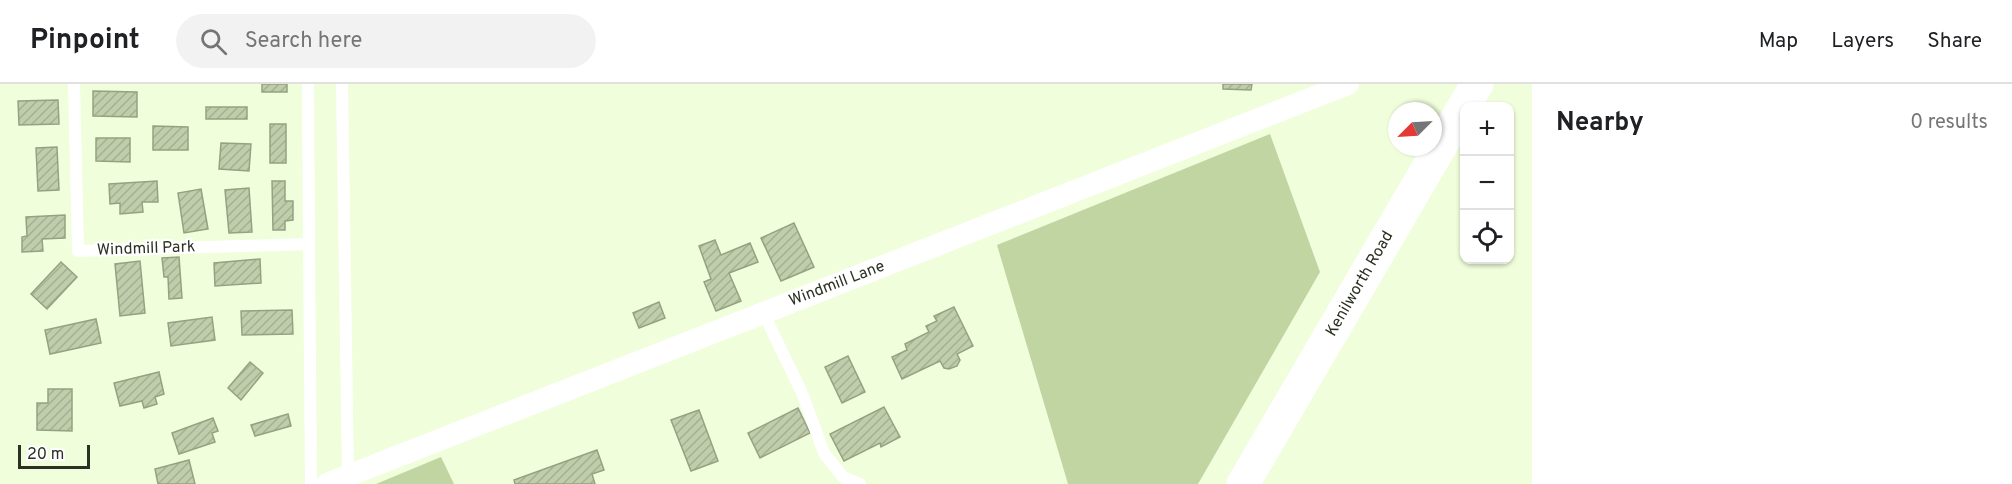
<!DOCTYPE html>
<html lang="en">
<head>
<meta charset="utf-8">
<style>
	:root { --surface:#fff; --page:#f2f2f2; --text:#202124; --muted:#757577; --line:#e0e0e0 }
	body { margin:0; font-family:Overpass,sans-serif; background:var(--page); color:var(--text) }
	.controls { position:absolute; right:18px; top:18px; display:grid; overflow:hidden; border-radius:12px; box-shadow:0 2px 4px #0004 }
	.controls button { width:54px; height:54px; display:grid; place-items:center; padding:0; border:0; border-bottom:2px solid var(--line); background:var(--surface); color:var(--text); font:30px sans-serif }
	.compass { position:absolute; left:1388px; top:18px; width:54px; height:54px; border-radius:50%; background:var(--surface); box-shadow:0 2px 4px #0004; rotate:246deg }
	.scale { position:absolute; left:18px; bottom:15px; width:72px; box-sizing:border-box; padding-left:6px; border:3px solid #2b3123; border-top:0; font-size:16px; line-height:21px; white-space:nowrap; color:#2b3123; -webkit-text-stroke:4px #fff; paint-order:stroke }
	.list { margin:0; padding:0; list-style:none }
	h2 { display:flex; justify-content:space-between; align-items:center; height:78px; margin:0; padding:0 24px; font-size:26px }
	h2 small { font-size:20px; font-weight:400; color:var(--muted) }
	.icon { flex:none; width:33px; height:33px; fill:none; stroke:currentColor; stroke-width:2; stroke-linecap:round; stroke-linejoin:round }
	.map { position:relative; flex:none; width:1532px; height:400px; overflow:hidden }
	header { display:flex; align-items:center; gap:36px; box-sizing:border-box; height:84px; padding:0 30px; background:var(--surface); border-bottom:2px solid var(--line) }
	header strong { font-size:28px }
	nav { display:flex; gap:33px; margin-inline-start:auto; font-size:21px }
	.search { width:420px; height:54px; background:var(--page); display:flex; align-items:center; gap:15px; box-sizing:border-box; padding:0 21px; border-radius:33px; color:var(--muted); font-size:22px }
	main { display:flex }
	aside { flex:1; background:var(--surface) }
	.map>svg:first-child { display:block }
	.green { fill:#c1d5a2 }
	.building { fill:url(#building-hatch); stroke:#95a281; stroke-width:1.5 }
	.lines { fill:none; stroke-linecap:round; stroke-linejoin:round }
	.service { stroke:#fff; stroke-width:12 }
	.minor { stroke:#fff; stroke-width:22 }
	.trunk { stroke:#fff; stroke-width:33 }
	.labels { text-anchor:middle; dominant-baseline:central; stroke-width:4.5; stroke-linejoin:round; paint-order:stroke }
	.street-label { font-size:16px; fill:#2b3123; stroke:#fff }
</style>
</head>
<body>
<header>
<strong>Pinpoint</strong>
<div class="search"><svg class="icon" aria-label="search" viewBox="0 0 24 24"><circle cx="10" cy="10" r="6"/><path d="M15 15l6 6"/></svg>Search here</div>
<nav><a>Map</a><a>Layers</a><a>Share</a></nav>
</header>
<main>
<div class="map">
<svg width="1532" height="400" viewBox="0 0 1532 400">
	<defs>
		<pattern id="building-hatch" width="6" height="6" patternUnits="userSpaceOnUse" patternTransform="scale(1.5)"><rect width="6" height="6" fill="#bfcdab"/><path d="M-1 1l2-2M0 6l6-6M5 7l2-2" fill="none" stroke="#a4b093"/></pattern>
	</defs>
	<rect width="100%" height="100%" fill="#f0fedb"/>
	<g class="green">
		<polygon points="1270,50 1320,188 1198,400 1068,400 997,161"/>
		<polygon points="441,373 454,400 376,400"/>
	</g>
	<g class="building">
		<rect x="262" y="0" width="25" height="8"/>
		<polygon points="1223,0 1252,0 1251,6 1223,5"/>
		<polygon points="93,7 137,8 137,33 93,32"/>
		<polygon points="58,16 59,40 19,41 18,17"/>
		<rect x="206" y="23" width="41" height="12"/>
		<rect x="270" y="40" width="16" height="39"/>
		<polygon points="153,42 188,43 188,66 153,66"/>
		<polygon points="96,54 130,54 130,78 96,77"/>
		<polygon points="221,59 251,60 249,87 219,85"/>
		<polygon points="57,63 59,106 38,107 36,64"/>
		<polygon points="157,97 158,118 142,118 143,128 120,130 120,119 110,120 109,100"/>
		<polygon points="272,97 285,97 285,117 293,117 293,136 285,137 285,146 273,146"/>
		<polygon points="249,104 252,148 229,149 225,106"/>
		<polygon points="201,105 208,145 184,149 178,109"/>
		<polygon points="65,131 65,154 42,155 43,167 22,168 22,153 27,152 26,133"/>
		<polygon points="794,139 814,183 781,197 761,154"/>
		<polygon points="715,156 721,171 750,159 758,178 729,189 741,217 716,227 704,198 711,195 699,162"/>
		<polygon points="179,173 182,214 169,215 168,193 164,193 162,174"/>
		<polygon points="260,175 261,199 215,202 214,179"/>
		<polygon points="140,177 145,229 120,232 115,180"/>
		<polygon points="61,178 77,193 47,225 31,210"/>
		<polygon points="659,218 665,234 639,244 633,229"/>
		<polygon points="954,223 973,262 957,270 960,276 957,282 949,285 944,284 940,277 902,295 892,273 907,266 905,260 929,248 926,242 937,237 934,232"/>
		<polygon points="292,226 293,250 242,251 241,227"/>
		<polygon points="212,233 215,256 171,262 168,239"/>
		<polygon points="96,235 101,259 50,270 45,246"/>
		<polygon points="848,272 865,308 842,319 825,283"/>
		<polygon points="250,278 263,289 241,316 228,304"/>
		<polygon points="159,288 164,310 155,313 157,320 144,324 142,317 120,322 114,299"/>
		<polygon points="48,305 72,305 72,347 37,346 37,319 48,319"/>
		<polygon points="884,323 900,353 881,363 880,359 844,377 830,350"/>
		<polygon points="798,324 810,349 760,374 748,349"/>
		<polygon points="699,326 718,377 691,387 671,336"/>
		<polygon points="288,330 291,342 255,352 251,341"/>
		<polygon points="213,334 218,347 212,349 215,358 179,370 172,349"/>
		<polygon points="597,366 604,386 592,390 595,400 515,400 514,396"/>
		<polygon points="189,376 195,400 158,400 155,385"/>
	</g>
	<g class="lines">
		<g class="service">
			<polyline points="74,0 78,167 309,160 311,400"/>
			<polyline points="308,0 309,160"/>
			<polyline points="342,0 348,391"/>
			<polyline points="763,228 802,309 824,369 843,393 860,400"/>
		</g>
		<polyline class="minor" points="327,400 1348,0"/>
		<polyline class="trunk" points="1243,400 1477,0"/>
	</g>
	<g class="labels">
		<g class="street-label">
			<text transform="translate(146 165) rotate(-2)">Windmill Park</text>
			<text transform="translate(837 200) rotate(-21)">Windmill Lane</text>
			<text transform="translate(1360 200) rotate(-60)">Kenilworth Road</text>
		</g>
	</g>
</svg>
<div class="controls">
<button>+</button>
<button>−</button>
<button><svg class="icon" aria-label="locate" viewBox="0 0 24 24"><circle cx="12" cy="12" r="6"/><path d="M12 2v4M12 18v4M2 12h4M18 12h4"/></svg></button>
</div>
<svg class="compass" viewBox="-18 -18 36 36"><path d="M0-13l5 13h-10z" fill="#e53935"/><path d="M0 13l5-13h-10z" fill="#757577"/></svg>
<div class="scale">20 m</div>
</div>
<aside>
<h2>Nearby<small>0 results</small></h2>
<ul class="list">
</ul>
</aside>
</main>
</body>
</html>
